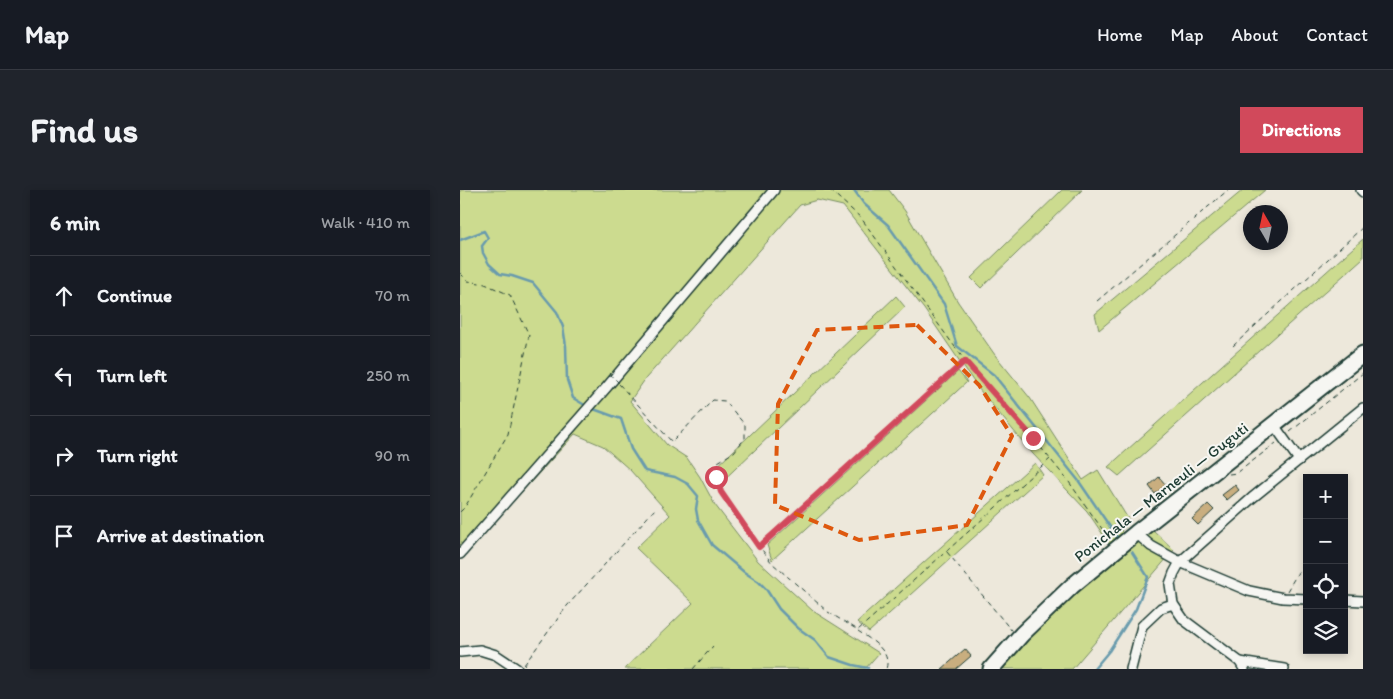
<!DOCTYPE html>
<html lang="en">
<head>
<meta charset="utf-8">
<style>
	:root { --surface:#171b24; --page:#20242c; --text:#f1f3f6; --muted:#9ea1a6; --line:#363941; --accent:#d1495b }
	body { margin:0; font-family:Itim,sans-serif; background:var(--page); color:var(--text) }
	.controls { position:absolute; right:15px; bottom:15px; display:grid; overflow:hidden; border-radius:0px; box-shadow:0 2px 8px #0003 }
	.controls button { width:45px; height:45px; display:grid; place-items:center; padding:0; border:0; border-bottom:1px solid var(--line); background:var(--surface); color:var(--text); font:25px sans-serif }
	.compass { position:absolute; left:783px; top:15px; width:45px; height:45px; border-radius:50%; background:var(--surface); box-shadow:0 2px 8px #0003; rotate:351deg }
	.stop { position:absolute; width:15px; height:15px; margin:-11px; border:4px solid #d1495b; border-radius:50%; background:#fff }
	.stop.end { background:#d1495b; border-color:#fff; box-shadow:0 1px 5px #0008 }
	.list { margin:0; padding:0; list-style:none }
	h2 { display:flex; justify-content:space-between; align-items:center; height:65px; margin:0; padding:0 20px; font-size:21px }
	h2 small { font-size:16px; font-weight:400; color:var(--muted) }
	.list li { display:grid; grid-template-columns:32px 1fr auto; gap:15px; align-items:center; box-sizing:border-box; height:80px; padding:0 20px; border-top:1px solid var(--line) }
	.list b { display:block; font-size:19px; white-space:nowrap }
	.list em { font-size:16px; font-style:normal; color:var(--muted) }
	.icon { flex:none; width:28px; height:28px; fill:none; stroke:currentColor; stroke-width:2; stroke-linecap:round; stroke-linejoin:round }
	.map { position:relative; flex:none; width:903px; height:479px; overflow:hidden; border-radius:0px }
	header { display:flex; align-items:center; gap:30px; box-sizing:border-box; height:70px; padding:0 25px; background:var(--surface); border-bottom:1px solid var(--line) }
	header strong { font-size:24px }
	nav { display:flex; gap:28px; margin-inline-start:auto; font-size:18px }
	.intro { display:flex; align-items:center; justify-content:space-between; box-sizing:border-box; height:120px; padding:0 30px }
	h1 { margin:0; font-size:35px }
	.button { padding:12px 22px; border-radius:0px; background:var(--accent); color:#fff; font-size:18px; font-weight:700 }
	main { display:flex; gap:30px; padding:0 30px }
	aside { flex:1; background:var(--surface); border-radius:0px; box-shadow:0 2px 8px #0003 }
	.map>svg:first-child { display:block }
	.green { fill:#ccdb8f; stroke:#768c62 }
	.lines { fill:none; stroke-linecap:round; stroke-linejoin:round }
	.stream { stroke:#699bad; stroke-width:2.5 }
	.building { fill:#c9ae7f; stroke:#1f3d34 }
	.street-casing { stroke:#1f3d34; stroke-width:12 }
	.highway-casing { stroke:#1f3d34; stroke-width:19 }
	.path { stroke:#1f3d34; stroke-width:1; stroke-dasharray:5 4; stroke-linecap:butt }
	.street { stroke:#f6f6f2; stroke-width:9 }
	.highway { stroke:#f6f6f2; stroke-width:15 }
	.path-bridge { stroke:#1f3d34; stroke-width:1; stroke-dasharray:5 4; stroke-linecap:butt }
	.route { stroke:#d1495b; stroke-width:6 }
	.marked { fill:none; stroke:#de580e; stroke-width:4; stroke-dasharray:10 6; stroke-linejoin:round }
	.labels { text-anchor:middle; dominant-baseline:central; stroke-width:4; stroke-linejoin:round; paint-order:stroke }
	.street-label { font-size:16px; fill:#1f3d34; stroke:#f6f6f2 }
</style>
</head>
<body>
<header>
<strong>Map</strong>
<nav><a>Home</a><a>Map</a><a>About</a><a>Contact</a></nav>
</header>
<div class="intro"><h1>Find us</h1><a class="button">Directions</a></div>
<main>
<aside>
<h2>6 min<small>Walk · 410 m</small></h2>
<ul class="list">
<li><svg class="icon" aria-label="ahead" viewBox="0 0 24 24"><path d="M12 20V5M6 11l6-6 6 6"/></svg><div><b>Continue</b></div><em>70 m</em></li>
<li><svg class="icon" aria-label="left" viewBox="0 0 24 24"><path d="M17 20v-9H6M10 6l-5 5 5 5"/></svg><div><b>Turn left</b></div><em>250 m</em></li>
<li><svg class="icon" aria-label="right" viewBox="0 0 24 24"><path d="M7 20v-9h11M14 6l5 5-5 5"/></svg><div><b>Turn right</b></div><em>90 m</em></li>
<li><svg class="icon" aria-label="arrive" viewBox="0 0 24 24"><path d="M6 21V4h12l-3 4 3 4H6"/></svg><div><b>Arrive at destination</b></div></li>
</ul>
</aside>
<div class="map">
<svg width="903" height="479" viewBox="0 0 903 479">
	<rect width="100%" height="100%" fill="#ede8db"/>
	<filter id="ink" filterUnits="userSpaceOnUse"><feTurbulence type="fractalNoise" baseFrequency=".02" numOctaves="2"/><feDisplacementMap in="SourceGraphic" scale="10" xChannelSelector="R" yChannelSelector="G"/><feConvolveMatrix kernelMatrix="1 2 1 2 8 2 1 2 1" color-interpolation-filters="sRGB"/></filter>
	<g filter="url(#ink)">
		<g class="green">
			<polygon points="0,0 429,0 445,21 498,112 535,165 570,208 623,290 638,280 670,332 661,341 666,346 652,358 627,321 573,264 518,198 464,119 383,16 357,10 340,15 186,188 170,211 207,255 227,268 240,287 255,315 298,371 353,421 419,463 405,479 164,479 233,413 176,358 210,325 170,280 143,256 115,244 0,369"/>
			<polygon points="602,0 622,0 521,98 511,88"/>
			<polygon points="783,0 805,0 639,140 635,124"/>
			<polygon points="903,49 903,68 659,286 648,277"/>
			<polygon points="436,106 445,117 254,299 249,284"/>
			<polygon points="498,181 507,192 312,370 307,355"/>
			<polygon points="575,273 583,285 409,442 397,432"/>
			<polygon points="692,339 714,360 612,479 537,479 601,417"/>
		</g>
		<g class="lines">
			<g class="stream">
				<polyline points="394,0 404,14 428,35 484,114 497,156 534,185 618,290 657,347"/>
				<polyline points="0,50 24,41 28,48 22,56 23,63 29,74 40,84 52,86 73,93 97,122 103,137 106,156 107,190 113,208 128,217 161,229 171,259 185,281 215,287 228,294 238,306 236,319 238,330 252,355 284,382 299,392 306,399 319,419 338,438 355,450 369,467 393,475 408,478"/>
				<polyline points="634,479 649,461 676,419 688,387 672,362"/>
			</g>
		</g>
		<g class="building">
			<polygon points="699,287 706,295 695,304 689,296"/>
			<polygon points="775,295 779,300 767,310 762,305"/>
			<polygon points="748,314 754,320 738,335 732,329"/>
			<polygon points="505,459 511,466 496,479 482,479"/>
		</g>
		<g class="lines">
			<defs>
				<g id="street">
					<polyline points="901,0 903,2"/>
					<polyline points="814,235 839,270"/>
					<polyline points="676,343 691,356 720,372 789,401 823,408 847,409"/>
					<polyline points="0,364 146,198 314,0"/>
					<polyline points="884,410 903,411"/>
					<polyline points="0,462 20,460 36,465 57,479"/>
					<polyline points="780,472 824,479"/>
					<polyline points="671,479 682,436 701,418 713,414"/>
					<polyline points="784,479 780,472 724,430 713,414 710,394 714,383 720,372 792,308 903,218"/>
				</g>
				<polyline id="highway" points="531,479 562,444 612,396 676,343 903,164"/>
			</defs>
			<use href="#street" class="street-casing"/>
			<use href="#highway" class="highway-casing"/>
			<g class="path">
				<polyline points="370,0 401,28 511,179 573,248 609,292 650,350"/>
				<polyline points="0,83 8,91 25,94 50,105 69,145 48,244 5,317 0,322"/>
				<polyline points="637,111 768,0"/>
				<polyline points="773,156 903,37"/>
				<polyline points="159,194 212,252 253,210 265,211 285,235 285,248 274,262 258,272 256,287 261,302 271,319 312,373 368,422 398,440 590,269"/>
				<polyline points="830,242 903,183"/>
				<polyline points="769,284 777,283 816,253"/>
				<polyline points="300,356 505,172"/>
				<polyline points="487,362 551,440"/>
				<polyline points="827,401 847,367"/>
				<path d="M398,441C411,450 432,461 426,479"/>
				<polyline points="64,475 107,416 195,319"/>
				<polyline points="233,479 253,456"/>
			</g>
			<use href="#street" class="street"/>
			<use href="#highway" class="highway"/>
			<polyline class="path-bridge" points="149,183 159,193"/>
		</g>
	</g>
	<g class="lines" filter="url(#ink)">
		<polyline class="route" points="256,287 261,302 299,357 505,171 573,248"/>
	</g>
	<path class="marked" d="M457,135L519,195L552,246L507,335L399,350L315,315L318,214L357,140Z"/>
	<g class="labels">
		<g class="street-label">
			<text transform="translate(701 302) rotate(-38)">Ponichala — Marneuli — Guguti</text>
		</g>
	</g>
</svg>
<div class="controls">
<button>+</button>
<button>−</button>
<button><svg class="icon" aria-label="locate" viewBox="0 0 24 24"><circle cx="12" cy="12" r="6"/><path d="M12 2v4M12 18v4M2 12h4M18 12h4"/></svg></button>
<button><svg class="icon" aria-label="layers" viewBox="0 0 24 24"><path d="M12 4l9 5-9 5-9-5zM3 14l9 5 9-5"/></svg></button>
</div>
<svg class="compass" viewBox="-18 -18 36 36"><path d="M0-13l5 13h-10z" fill="#e53935"/><path d="M0 13l5-13h-10z" fill="#9ea1a6"/></svg>
<div class="stop" style="left:256px;top:287px"></div>
<div class="stop end" style="left:573px;top:248px"></div>
</div>
</main>
</body>
</html>
